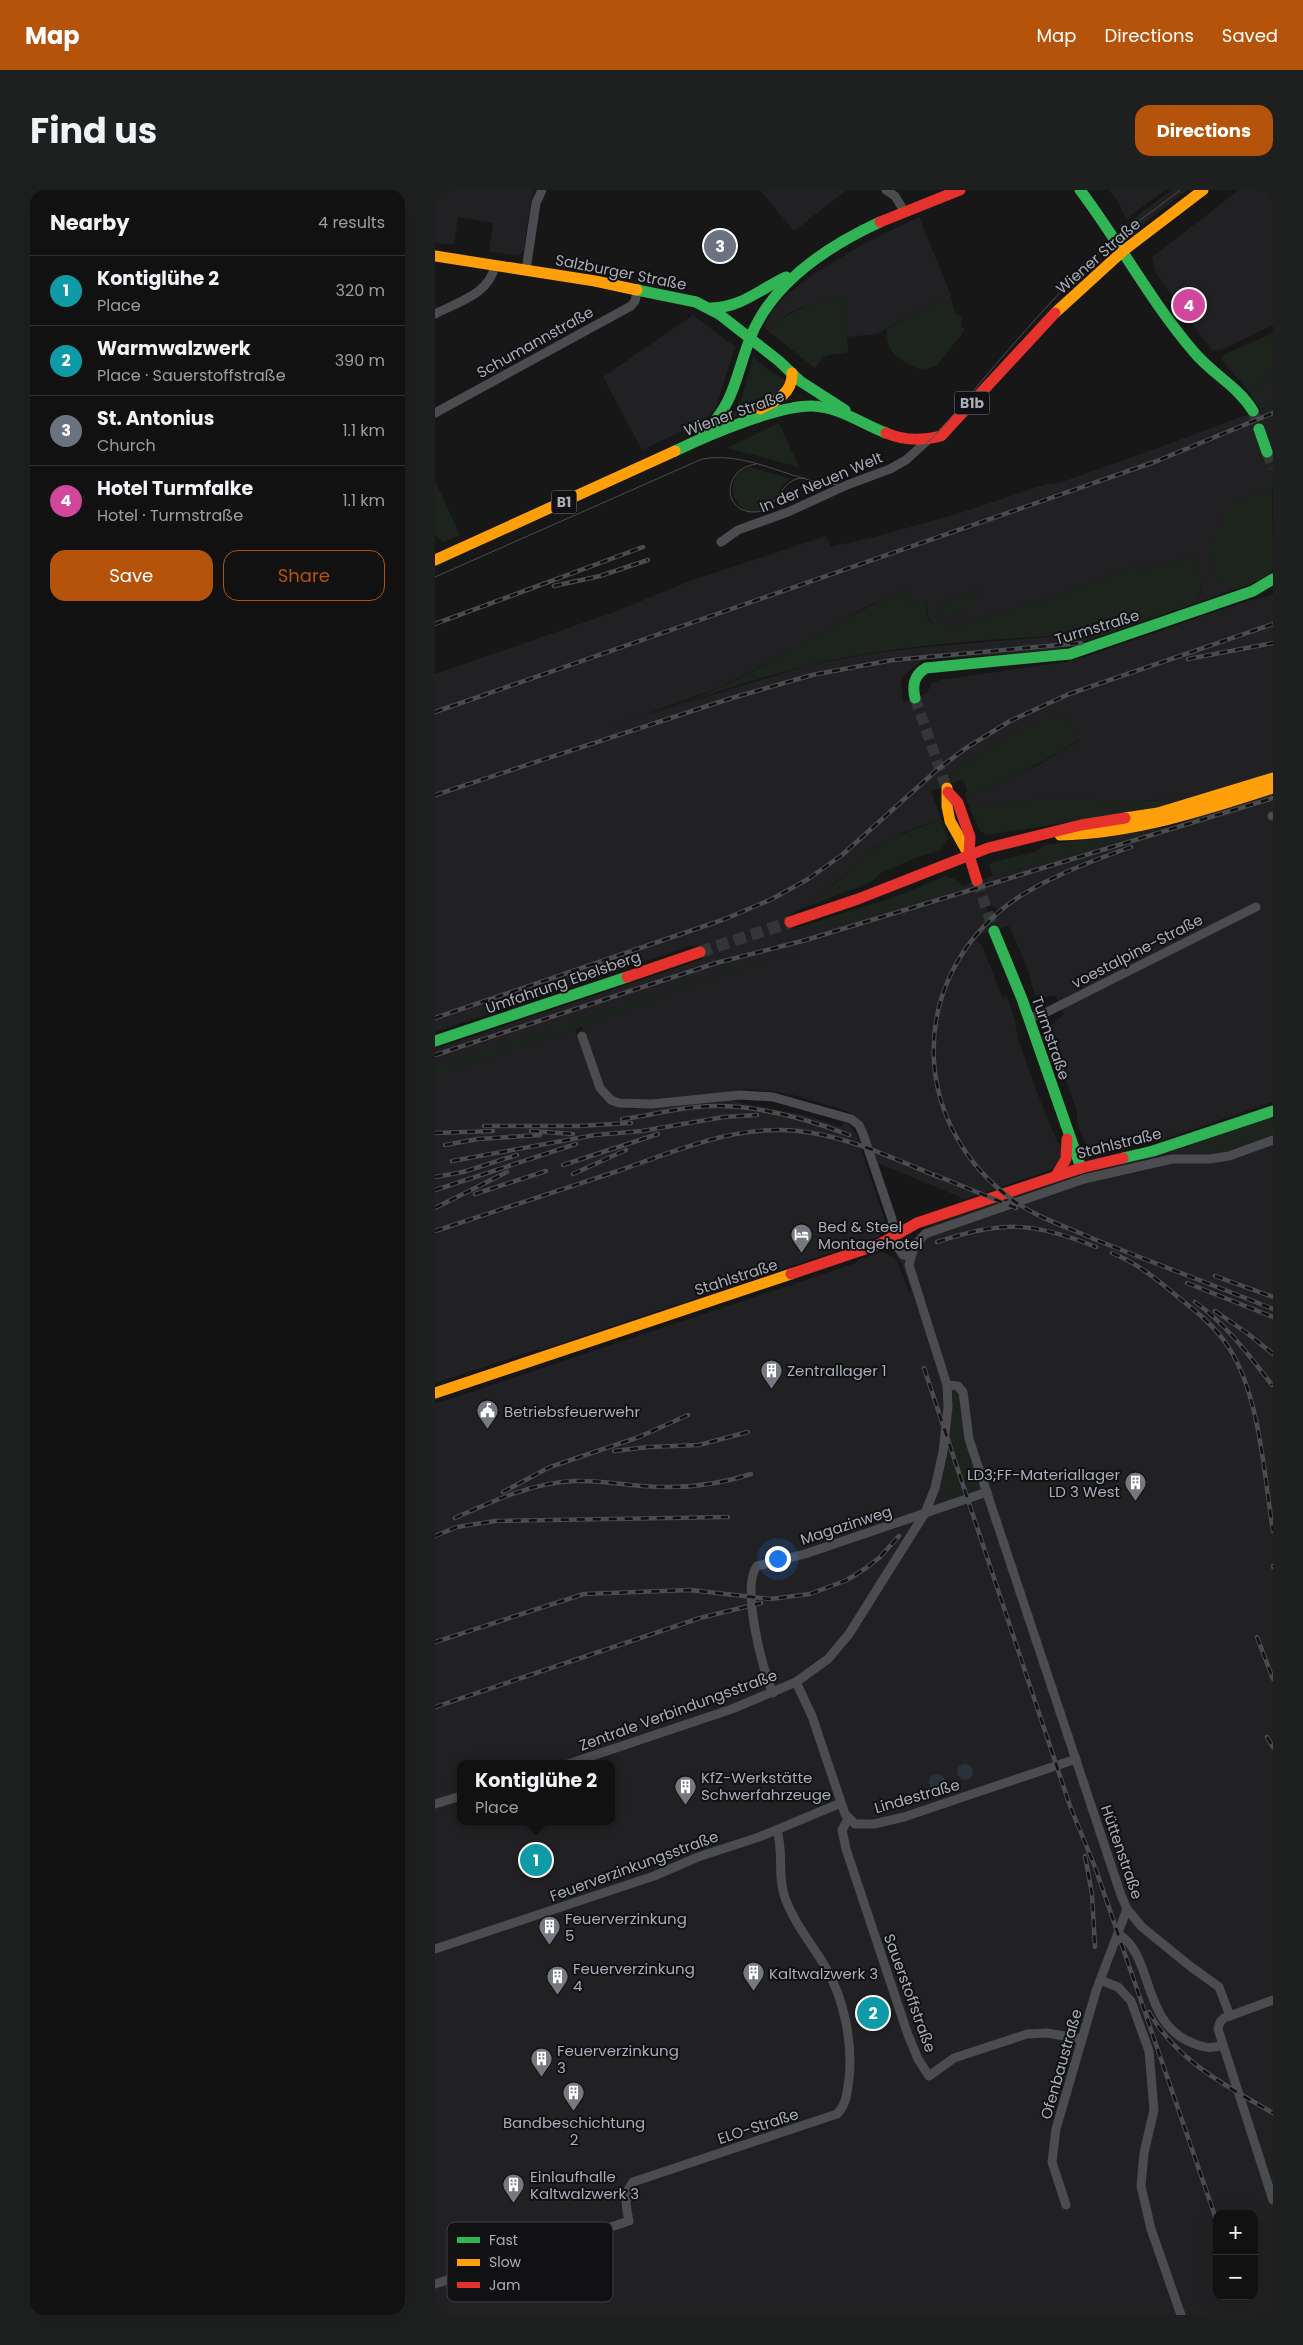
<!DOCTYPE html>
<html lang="en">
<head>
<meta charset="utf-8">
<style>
	:root { --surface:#111; --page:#1e1f1f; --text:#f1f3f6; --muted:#9c9d9f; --line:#303131; --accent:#b45309 }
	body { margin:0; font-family:Poppins,sans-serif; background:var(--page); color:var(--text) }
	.controls { position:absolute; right:15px; bottom:15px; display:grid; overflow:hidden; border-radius:10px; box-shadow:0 5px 20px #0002 }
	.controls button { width:45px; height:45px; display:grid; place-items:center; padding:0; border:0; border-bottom:1px solid var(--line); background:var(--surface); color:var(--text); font:25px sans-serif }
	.you { position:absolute; left:342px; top:1368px; width:18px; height:18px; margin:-12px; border:4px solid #fff; border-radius:50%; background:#1a73e8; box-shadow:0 0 0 8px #1a73e833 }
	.badge { display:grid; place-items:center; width:32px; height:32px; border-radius:50%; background:var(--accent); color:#fff; font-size:16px; font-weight:700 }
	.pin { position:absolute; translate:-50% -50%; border:2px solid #fff; box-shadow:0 1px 5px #0006 }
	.popup { position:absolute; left:22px; top:1570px; width:158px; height:65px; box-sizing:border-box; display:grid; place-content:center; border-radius:10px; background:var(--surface); filter:drop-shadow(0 1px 4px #0005); font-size:16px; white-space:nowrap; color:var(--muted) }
	.popup b { font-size:19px; color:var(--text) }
	.popup::after { content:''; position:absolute; left:50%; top:100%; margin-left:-10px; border:10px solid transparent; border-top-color:var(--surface) }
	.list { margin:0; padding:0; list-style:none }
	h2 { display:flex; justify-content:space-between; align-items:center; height:65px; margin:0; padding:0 20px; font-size:21px }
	h2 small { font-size:16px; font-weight:400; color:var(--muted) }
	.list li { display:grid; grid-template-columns:32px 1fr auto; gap:15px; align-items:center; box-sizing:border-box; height:70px; padding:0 20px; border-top:1px solid var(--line) }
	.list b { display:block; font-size:19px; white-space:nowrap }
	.list p { margin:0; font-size:16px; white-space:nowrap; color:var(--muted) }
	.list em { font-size:16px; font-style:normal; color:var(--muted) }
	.actions { display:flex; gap:10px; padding:15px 20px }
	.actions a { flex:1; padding:11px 0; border:1px solid var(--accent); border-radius:15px; text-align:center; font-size:18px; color:var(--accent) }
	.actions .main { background:var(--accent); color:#fff }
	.map { position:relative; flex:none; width:838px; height:2125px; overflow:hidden; border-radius:15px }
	header { display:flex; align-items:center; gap:30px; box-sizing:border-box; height:70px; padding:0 25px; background:var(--accent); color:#fff }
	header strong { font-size:24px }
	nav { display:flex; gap:28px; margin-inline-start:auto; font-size:18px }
	.intro { display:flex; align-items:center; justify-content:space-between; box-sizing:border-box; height:120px; padding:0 30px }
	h1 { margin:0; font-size:35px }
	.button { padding:12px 22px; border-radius:15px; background:var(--accent); color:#fff; font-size:18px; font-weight:700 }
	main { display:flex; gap:30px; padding:0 30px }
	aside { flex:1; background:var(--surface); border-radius:15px; box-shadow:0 5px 20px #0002 }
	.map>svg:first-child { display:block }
	.built { fill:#212123; fill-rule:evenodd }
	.green { fill:#1d241e }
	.water { fill:#2a3239 }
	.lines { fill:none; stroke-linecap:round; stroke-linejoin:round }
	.secondary-tunnel { stroke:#343537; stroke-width:11; stroke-dasharray:11 5.5; stroke-linecap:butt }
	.primary-tunnel { stroke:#343537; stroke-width:12; stroke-dasharray:12 6; stroke-linecap:butt }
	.street { stroke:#4b4c50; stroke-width:9 }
	.fast { stroke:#30b455; stroke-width:11 }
	.slow { stroke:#ff9f0a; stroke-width:11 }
	.jam { stroke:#e5322d; stroke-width:11 }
	.tram { stroke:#4b4c4f; stroke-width:1 }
	.rail-casing { stroke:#4b4c4f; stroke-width:4.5 }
	.rail { stroke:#111113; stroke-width:2.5; stroke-dasharray:8; stroke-linecap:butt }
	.labels { text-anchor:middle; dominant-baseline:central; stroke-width:4; stroke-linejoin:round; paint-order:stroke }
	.shield { fill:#111113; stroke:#7b7e86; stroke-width:1 }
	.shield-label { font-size:14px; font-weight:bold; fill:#a8adb8 }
	.street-label { font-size:15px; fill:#a8adb8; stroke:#111113 }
	.poi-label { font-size:15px; fill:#a8adb8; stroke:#111113; text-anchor:start }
	.key { fill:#111113; stroke:#3e4045; stroke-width:1 }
	.key-label { font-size:14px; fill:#a8adb8 }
</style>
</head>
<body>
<header>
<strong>Map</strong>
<nav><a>Map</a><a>Directions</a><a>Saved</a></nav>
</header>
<div class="intro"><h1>Find us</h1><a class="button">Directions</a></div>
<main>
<aside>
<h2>Nearby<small>4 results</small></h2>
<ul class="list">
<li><span class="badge" style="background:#0f9aa8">1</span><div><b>Kontiglühe 2</b><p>Place</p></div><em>320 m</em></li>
<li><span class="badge" style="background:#0f9aa8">2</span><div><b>Warmwalzwerk</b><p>Place · Sauerstoffstraße</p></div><em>390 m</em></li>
<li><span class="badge" style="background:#6b7280">3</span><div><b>St. Antonius</b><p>Church</p></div><em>1.1 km</em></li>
<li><span class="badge" style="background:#d1479c">4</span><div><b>Hotel Turmfalke</b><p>Hotel · Turmstraße</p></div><em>1.1 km</em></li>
</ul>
<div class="actions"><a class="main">Save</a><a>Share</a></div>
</aside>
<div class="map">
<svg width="838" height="2125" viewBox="0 0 838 2125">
	<rect width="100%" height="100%" fill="#171717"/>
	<g class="built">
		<polygon points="0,0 100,0 96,11 89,59 84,66 54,61 58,33 23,27 19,55 0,53"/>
		<polygon points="325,0 412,0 359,41"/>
		<polygon points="674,0 730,0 691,29 684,13"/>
		<polygon points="736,0 752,0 701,40 693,33"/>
		<polygon points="804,0 838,0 838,135 788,159 779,161 776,159 731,98 721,83 717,67"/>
		<polygon points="484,27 515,103 442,144 412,147 410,107 397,109 365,118 353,124 333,141 329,137 336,122 349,107 377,85 428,54"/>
		<polygon points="258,125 300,157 281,217 275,225 264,233 207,260 168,187"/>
		<path d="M838,184V298L810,307L794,399L816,394L752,416L765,404L767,397L758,366L704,381L700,370L690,380L617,407L520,437L508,439L501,437L493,427L492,414L478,415L471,399L431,417L361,458L285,497L195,530L375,475L432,464L491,457L646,444V453L618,461L488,470L471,483L466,491L468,512L492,503L497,493L505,490L637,471L812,411L838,405V583L765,605L741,609L703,611L603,609L545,616L535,619L531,607L603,575L644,551L637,538L601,534L578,543L551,559L496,601L506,629L470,642L442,657L405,688L377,715L360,721L353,726L358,739L410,733L558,686L734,637L838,602V912L724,951L709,950L673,962L666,963L656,959L649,951L642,932V922L613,837L629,825L620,805L607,808L599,804L593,779L574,736L547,744L541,750L547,755L567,807L572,806L580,830L583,849L605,910L622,951L627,957V967L621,977L616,980L530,1009L442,973L424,930L418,925L409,920L362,906L337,901L309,899L297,902L207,910L179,907L169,897L147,836L140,839L163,903L181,917L193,919L214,918L299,909L301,912L369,925L407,937L409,932L413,934L421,943L449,1028V1039L443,1047L106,1160L104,1159L0,1193V859L268,769L263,756H255L0,842V484L182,421L252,392L391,346L396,357L447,345L525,323L611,294L624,293L731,255L832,217L823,190ZM546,399L522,426L511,430L504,428L502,425L503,416L506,412ZM544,707L551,709L566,724L559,730Z"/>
		<path d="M838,932V2125H0V1214L421,1073L424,1069L447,1062L458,1067L462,1071L474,1102L476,1101L467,1075L461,1065L490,1037L647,984L794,946ZM26,1574H176V1631H26ZM782,2024H819V2106H782Z"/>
	</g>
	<g class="green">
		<path d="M515,103L520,124L527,127L526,136L530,140L502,175L488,180C468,174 449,162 452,139Z"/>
		<path d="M410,107L413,162L390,166L380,178L333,141C354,120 380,111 410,107Z"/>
		<polygon points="838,143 838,184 824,190 831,210 836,212 832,217 825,219 814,202 786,169 790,164"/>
		<path d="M318,166C329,176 337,185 352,190C343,212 313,220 293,231L308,204Z"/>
		<polygon points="344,233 364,277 292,258"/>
		<path d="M314,277L353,288L354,290C343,298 341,313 328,319C299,332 284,286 314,277Z"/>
		<polygon points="0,291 25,345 8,352 0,344"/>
		<path d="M837,298L838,380C826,392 811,397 794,399L783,390L772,358L777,347L794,318L810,307Z"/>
		<path d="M758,366C765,387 775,401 752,416L646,453L645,444C555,450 463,454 375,475C307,492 241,516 175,537C212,523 251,513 286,497C350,467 407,427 471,399L478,415L494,409C484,430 501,440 520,437L617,407L690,380L700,369L704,381Z"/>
		<path d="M546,399C536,410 522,436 504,428L501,420L506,412Z"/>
		<path d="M629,522L644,550C608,573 570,591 531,607L530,604L532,600L528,589L496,601L551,559L578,543Z"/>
		<polygon points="765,605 734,616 552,645 545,641 535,619 545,616 603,609 719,611"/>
		<polygon points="506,629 513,649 505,661 480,668 446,683 436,692 377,715 430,666 455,649"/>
		<polygon points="734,637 558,686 554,676 557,672 600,662 610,655"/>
		<polygon points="511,686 524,691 527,697 410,733 358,739 457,708"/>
		<polygon points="365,762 264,793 140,839 0,885 0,876 305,776"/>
		<path d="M838,926V942C810,955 785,964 754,963V954Z"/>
		<path d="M521,1205L524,1206L528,1247L544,1295C537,1302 522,1306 513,1301C508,1289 515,1278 512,1265L518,1207Z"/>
	</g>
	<g class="water">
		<circle cx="530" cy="1582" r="8"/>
		<circle cx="502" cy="1592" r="8"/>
	</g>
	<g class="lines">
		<g class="secondary-tunnel">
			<polyline points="818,221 824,239"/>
			<polyline points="832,262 838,278"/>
			<polyline points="480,508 511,597"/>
			<polyline points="542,691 559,741"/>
		</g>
		<polyline class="primary-tunnel" points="265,762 355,732"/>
		<g class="street">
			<polyline points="451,0 460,6 469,21"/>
			<polyline points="91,80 101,13 107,0"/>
			<path d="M0,124C23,112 55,104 60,75"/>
			<polyline points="0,223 196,116 200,111 203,98"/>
			<polyline points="286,352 303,340 353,322 412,295 455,279 471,270 493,250"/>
			<polyline points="837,626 838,626"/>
			<polyline points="594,828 612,822 821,717"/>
			<polyline points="147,846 165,898 176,910 184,913 216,914 305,905 338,907 416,929 424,935 428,944 457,1029 461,1055 468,1065 475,1067"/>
			<polyline points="512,1195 523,1196 528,1202 534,1249 686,1705 692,1719 707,1737 755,1776 784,1797 795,1826"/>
			<polyline points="361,1492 377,1526 410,1624 420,1634 439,1634 469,1627 641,1569"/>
			<path d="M338,1503C327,1480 306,1396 322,1376L370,1364L552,1302"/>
			<polyline points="133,1574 297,1519 361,1492 393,1469 414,1444 490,1323 500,1298 508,1262 513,1217 512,1195 474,1075 479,1057 490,1044 649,989 737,969 774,969 794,966 838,950"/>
			<polyline points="0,1614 26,1606"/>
			<polyline points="413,1629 407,1640 411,1659 473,1845 483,1869 494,1886 519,1868 592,1844 612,1843 647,1849"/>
			<path d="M683,1744C720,1765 705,1835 760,1854C771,1858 777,1859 787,1855"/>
			<polyline points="0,1759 219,1686 263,1667 324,1647 406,1613"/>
			<polyline points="665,1790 683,1797 696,1811 714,1861 719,1920 709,1963 706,1996 716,2039 746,2125"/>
			<polyline points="838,1810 789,1828 785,1832 783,1839 838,2010"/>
			<polyline points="631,2015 617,1972 621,1939 661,1801 692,1719"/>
			<path d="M0,2094L194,2031C191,2016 188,2005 198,1992L402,1924C412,1914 412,1902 414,1889C418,1853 409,1809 391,1778C377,1754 360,1735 350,1708C342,1686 349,1663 342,1640"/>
		</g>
		<g class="fast">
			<path d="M645,0C685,53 716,112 759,162C777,184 803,196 818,221"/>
			<polyline points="202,100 261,112 284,124 344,171 365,191 410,220"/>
			<path d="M276,118C306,118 325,99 351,87"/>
			<polyline points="824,239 832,262"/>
			<path d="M268,244C301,212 300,186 316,146C338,92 393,56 445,32"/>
			<path d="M240,261C271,246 343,215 377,216C405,217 427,234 451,243"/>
			<path d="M480,508C477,495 479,485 491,478L635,464L818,401L838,389"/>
			<polyline points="559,741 587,809 646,978"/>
			<polyline points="0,851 192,787"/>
			<polyline points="688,968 718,961 838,921"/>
		</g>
		<g class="slow">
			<polyline points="0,66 160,91 202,100"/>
			<polyline points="620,123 688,61 768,0"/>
			<path d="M325,219C341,211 358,203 357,183"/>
			<polyline points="0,370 240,261"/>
			<polyline points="512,598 512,616 515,631 534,665"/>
			<polyline points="690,628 723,623 838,588"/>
			<path d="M625,645C699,643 768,621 838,598"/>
			<polyline points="0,1203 356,1084"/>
		</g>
		<g class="jam">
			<polyline points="445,32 525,0"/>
			<path d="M451,243C470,251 487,251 506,246L620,123"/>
			<polyline points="513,602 523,613 535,647 534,665 542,691"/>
			<polyline points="355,732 423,709 553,658 646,635 690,628"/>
			<polyline points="192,787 265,762"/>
			<polyline points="621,986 631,969 632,949"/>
			<polyline points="356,1084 445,1054 482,1033 646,978 688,968"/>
		</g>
		<g class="tram">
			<path d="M321,274C288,278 286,321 318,322C344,323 343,287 369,288"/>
			<path d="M0,387L267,269C321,259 374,304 421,293C485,279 521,219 562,173C593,137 625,101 659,68C685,42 717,23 745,0"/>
		</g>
		<defs>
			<g id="rail">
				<polyline points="119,396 165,386 213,370"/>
				<polyline points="0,434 208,357"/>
				<polyline points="753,469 838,453"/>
				<polyline points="0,522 722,271 838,223"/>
				<polyline points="0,605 297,508 377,485 458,470 646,453"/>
				<path d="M696,657C656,671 597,693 565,721C470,802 479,939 579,1011C603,1028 632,1037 659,1049C718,1073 779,1095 838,1119"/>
				<polyline points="0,828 290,729 337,709 373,689 407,665 503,579 531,558 575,531 634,504 838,434"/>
				<polyline points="0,865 281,773 371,750 838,608"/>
				<path d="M187,929C212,926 237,919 262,917C313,912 367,927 414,945"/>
				<polyline points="49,936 143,936 196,933"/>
				<polyline points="96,941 138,944"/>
				<polyline points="0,943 58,941"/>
				<polyline points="10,955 43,949 105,945"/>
				<polyline points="17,971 160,945 207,941 289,927 322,925"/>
				<polyline points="128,975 223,944"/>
				<polyline points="138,984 191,960"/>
				<polyline points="500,985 581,1018"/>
				<polyline points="0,987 28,982 82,965"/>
				<polyline points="0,1000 141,954"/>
				<polyline points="40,1004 111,981"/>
				<polyline points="0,1018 72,982"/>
				<path d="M0,1041C61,1021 122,1001 183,981C241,961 301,934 363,941C413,946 460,969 506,988"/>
				<path d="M502,1052C566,1031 597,1031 661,1057"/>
				<path d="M677,1063C702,1073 723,1090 743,1107C762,1122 781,1137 794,1158C825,1206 829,1285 838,1341"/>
				<polyline points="780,1086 838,1107"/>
				<polyline points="752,1093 838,1127"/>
				<path d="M760,1112C791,1134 814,1165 837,1195"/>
				<polyline points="780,1121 812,1143 838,1164"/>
				<polyline points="489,1178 635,1616 660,1677 781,2029"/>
				<polyline points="179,1261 213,1257 264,1255 313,1242"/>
				<polyline points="68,1302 115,1277 204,1247 253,1225"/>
				<path d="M20,1328C58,1311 96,1293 139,1291C162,1290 184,1294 207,1296C244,1299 280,1296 316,1284"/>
				<polyline points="0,1346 22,1337 60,1331 293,1327"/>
				<polyline points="838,1376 838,1377"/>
				<polyline points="822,1447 838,1489"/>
				<polyline points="0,1452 149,1404 255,1400 335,1409 375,1404 412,1390 431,1378 444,1368 464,1346"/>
				<polyline points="0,1517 265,1428 326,1413"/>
				<polyline points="832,1547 838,1557"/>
				<polyline points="650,1666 657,1704 660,1757"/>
				<path d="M714,1822C742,1871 791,1896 838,1923"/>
			</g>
		</defs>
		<use href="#rail" class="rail-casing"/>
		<use href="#rail" class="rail"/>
	</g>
	<defs>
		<symbol id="hotel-pin" viewBox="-11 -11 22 30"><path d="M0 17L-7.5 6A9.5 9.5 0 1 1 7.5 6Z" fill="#757880" stroke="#111113"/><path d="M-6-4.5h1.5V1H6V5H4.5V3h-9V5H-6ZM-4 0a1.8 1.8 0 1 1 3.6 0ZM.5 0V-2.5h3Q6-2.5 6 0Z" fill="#fff"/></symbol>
		<symbol id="building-pin" viewBox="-11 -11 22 30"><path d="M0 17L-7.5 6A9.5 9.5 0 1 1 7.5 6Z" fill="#757880" stroke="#111113"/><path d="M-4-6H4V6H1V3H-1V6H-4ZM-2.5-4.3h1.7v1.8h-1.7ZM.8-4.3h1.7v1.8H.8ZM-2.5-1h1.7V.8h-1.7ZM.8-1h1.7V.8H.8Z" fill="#fff"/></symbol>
		<symbol id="civic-pin" viewBox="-11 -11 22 30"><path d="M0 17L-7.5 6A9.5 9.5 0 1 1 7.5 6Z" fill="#757880" stroke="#111113"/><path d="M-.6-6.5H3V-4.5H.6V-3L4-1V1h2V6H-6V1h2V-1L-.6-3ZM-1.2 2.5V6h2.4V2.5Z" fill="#fff"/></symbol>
	</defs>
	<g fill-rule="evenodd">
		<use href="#hotel-pin" x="354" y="1032" width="25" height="34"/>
		<use href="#building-pin" x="324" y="1168" width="25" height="34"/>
		<use href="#civic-pin" x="40" y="1208" width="25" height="34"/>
		<use href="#building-pin" x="688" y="1280" width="25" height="34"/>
		<use href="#building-pin" x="238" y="1584" width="25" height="34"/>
		<use href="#building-pin" x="102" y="1724" width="25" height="34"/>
		<use href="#building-pin" x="306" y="1770" width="25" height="34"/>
		<use href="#building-pin" x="110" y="1774" width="25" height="34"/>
		<use href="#building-pin" x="94" y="1856" width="25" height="34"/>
		<use href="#building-pin" x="126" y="1890" width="25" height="34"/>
		<use href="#building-pin" x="66" y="1982" width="25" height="34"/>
	</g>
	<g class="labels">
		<g class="shield">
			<rect x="519.5" y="201.5" width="35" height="23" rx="4"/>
			<rect x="116.5" y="300.5" width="25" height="23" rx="4"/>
		</g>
		<g class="shield-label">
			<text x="537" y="213">B1b</text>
			<text x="129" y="312">B1</text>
		</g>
		<g class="street-label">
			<text transform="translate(663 66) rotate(-41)">Wiener Straße</text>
			<text transform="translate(186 82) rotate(11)">Salzburger Straße</text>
			<text transform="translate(100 152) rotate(-29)">Schumannstraße</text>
			<text transform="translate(299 223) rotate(-20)">Wiener Straße</text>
			<text transform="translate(386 292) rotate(-23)">In der Neuen Welt</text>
			<text transform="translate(662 437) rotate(-17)">Turmstraße</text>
			<text transform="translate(702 761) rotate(-27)">voestalpine-Straße</text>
			<text transform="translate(128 792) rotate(-19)">Umfahrung Ebelsberg</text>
			<text transform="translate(616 848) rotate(71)">Turmstraße</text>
			<text transform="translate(684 953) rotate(-14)">Stahlstraße</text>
			<text transform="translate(301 1087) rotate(-18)">Stahlstraße</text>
			<text transform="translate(411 1335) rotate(-18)">Magazinweg</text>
			<text transform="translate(243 1520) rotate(-20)">Zentrale Verbindungsstraße</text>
			<text transform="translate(482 1606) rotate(-16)">Lindestraße</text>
			<text transform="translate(687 1662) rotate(71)">Hüttenstraße</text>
			<text transform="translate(199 1676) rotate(-20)">Feuerverzinkungsstraße</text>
			<text transform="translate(475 1803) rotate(70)">Sauerstoffstraße</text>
			<text transform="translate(626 1874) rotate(-74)">Ofenbaustraße</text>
			<text transform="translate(323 1936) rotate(-18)">ELO-Straße</text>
		</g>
		<g class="poi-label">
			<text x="383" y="1036">Bed &amp; Steel<tspan x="383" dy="17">Montagehotel</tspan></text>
			<text x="352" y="1180">Zentrallager 1</text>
			<text x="69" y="1221">Betriebsfeuerwehr</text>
			<text x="685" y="1284" text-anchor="end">LD3;FF-Materiallager<tspan x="685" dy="17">LD 3 West</tspan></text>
			<text x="266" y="1587">KfZ-Werkstätte<tspan x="266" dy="17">Schwerfahrzeuge</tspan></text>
			<text x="130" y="1728">Feuerverzinkung<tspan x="130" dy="17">5</tspan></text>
			<text x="138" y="1778">Feuerverzinkung<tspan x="138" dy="17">4</tspan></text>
			<text x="334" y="1783">Kaltwalzwerk 3</text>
			<text x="122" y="1860">Feuerverzinkung<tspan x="122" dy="17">3</tspan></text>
			<text x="139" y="1932" text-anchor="middle">Bandbeschichtung<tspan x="139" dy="17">2</tspan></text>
			<text x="95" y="1986">Einlaufhalle<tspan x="95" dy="17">Kaltwalzwerk 3</tspan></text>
		</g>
	</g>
	<rect x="12" y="2032" width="166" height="80" rx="8" class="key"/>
	<rect x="22" y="2047" width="23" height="6" fill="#30b455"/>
	<rect x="22" y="2069" width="23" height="7" fill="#ff9f0a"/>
	<rect x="22" y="2092" width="23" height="6" fill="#e5322d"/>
	<g class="key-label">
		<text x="54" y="2055">Fast</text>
		<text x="54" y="2077">Slow</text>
		<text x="54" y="2100">Jam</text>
	</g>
</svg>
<div class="controls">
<button>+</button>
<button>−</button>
</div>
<div class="you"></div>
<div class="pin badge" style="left:101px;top:1670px;background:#0f9aa8">1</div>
<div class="popup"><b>Kontiglühe 2</b>Place</div>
<div class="pin badge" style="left:438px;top:1823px;background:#0f9aa8">2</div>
<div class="pin badge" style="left:285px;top:56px;background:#6b7280">3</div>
<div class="pin badge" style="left:754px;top:115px;background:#d1479c">4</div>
</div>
</main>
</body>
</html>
